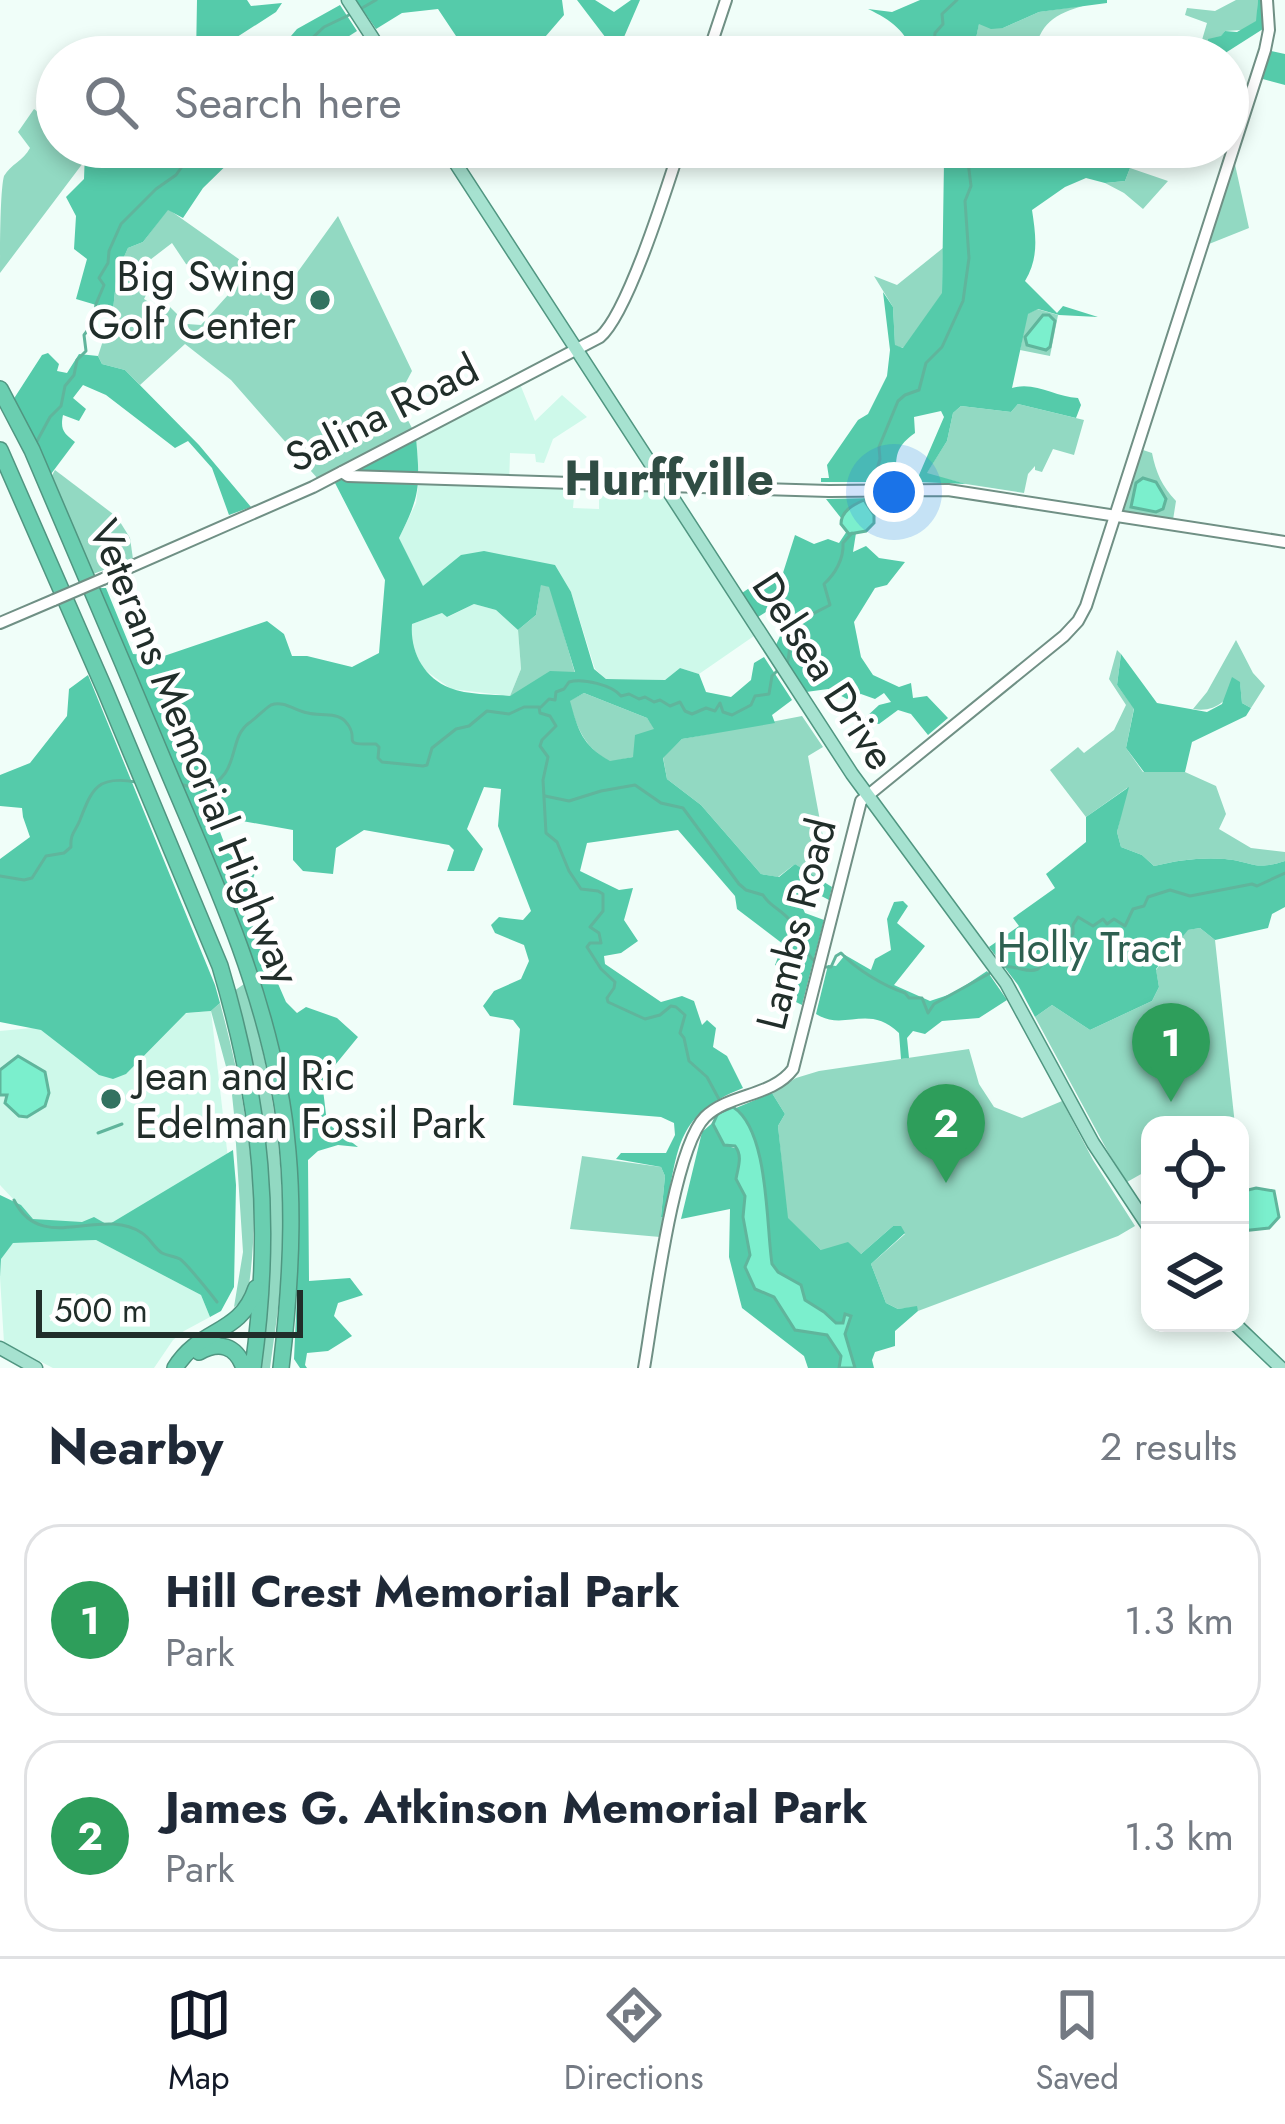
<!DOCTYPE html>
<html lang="en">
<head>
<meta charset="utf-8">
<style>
	:root { --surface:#fff; --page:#f6f6f7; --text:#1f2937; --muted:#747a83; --line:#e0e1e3; --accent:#111827 }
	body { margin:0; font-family:Jost,sans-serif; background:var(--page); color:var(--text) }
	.controls { position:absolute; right:36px; bottom:36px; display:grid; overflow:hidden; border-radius:24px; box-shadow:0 6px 18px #0003 }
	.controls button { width:108px; height:108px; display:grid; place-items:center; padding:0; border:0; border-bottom:3px solid var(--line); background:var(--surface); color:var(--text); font:60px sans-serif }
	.scale { position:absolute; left:36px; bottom:30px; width:267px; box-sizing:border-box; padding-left:12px; border:6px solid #212e2a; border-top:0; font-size:33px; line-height:42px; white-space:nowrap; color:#212e2a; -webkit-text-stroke:9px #fff; paint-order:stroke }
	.you { position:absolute; left:894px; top:492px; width:42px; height:42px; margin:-30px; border:9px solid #fff; border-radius:50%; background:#1a73e8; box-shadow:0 0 0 18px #1a73e833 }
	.badge { display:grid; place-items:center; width:78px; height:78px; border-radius:50%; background:var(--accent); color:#fff; font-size:39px; font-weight:700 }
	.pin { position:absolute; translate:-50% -99px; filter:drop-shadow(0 3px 6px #0008) }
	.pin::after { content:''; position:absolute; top:63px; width:42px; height:36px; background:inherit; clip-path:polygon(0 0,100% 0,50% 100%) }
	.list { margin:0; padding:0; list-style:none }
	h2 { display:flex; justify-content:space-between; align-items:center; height:156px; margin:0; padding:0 48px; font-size:51px }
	h2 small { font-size:39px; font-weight:400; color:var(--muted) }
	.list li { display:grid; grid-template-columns:78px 1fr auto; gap:36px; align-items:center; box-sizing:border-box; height:192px; margin:0 24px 24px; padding:0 24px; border:3px solid var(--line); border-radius:36px }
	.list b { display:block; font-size:45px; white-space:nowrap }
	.list p { margin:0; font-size:39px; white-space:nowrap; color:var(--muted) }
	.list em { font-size:39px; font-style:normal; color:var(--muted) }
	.icon { flex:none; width:66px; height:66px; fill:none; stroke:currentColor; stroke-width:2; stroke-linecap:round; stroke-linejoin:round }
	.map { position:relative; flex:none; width:1285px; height:1368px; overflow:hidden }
	.search { position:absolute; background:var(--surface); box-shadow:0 6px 18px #0003; left:36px; right:36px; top:36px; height:132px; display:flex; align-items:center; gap:30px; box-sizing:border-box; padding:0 42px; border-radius:66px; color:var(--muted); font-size:45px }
	.sheet { height:588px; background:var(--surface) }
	nav { display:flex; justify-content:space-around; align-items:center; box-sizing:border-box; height:168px; border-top:3px solid var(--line); background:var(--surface); font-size:33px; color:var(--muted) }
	nav a { display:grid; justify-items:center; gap:6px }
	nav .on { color:var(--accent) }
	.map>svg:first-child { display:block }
	.built { fill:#cef9ea }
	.green { fill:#92d9c2; fill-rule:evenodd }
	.forest { fill:#55cbaa; fill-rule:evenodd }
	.water { fill:#7befcd; stroke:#60b59c; stroke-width:3 }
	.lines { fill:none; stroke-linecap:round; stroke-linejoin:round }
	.stream { stroke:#60b59c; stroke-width:3 }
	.secondary-casing { stroke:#709085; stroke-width:14 }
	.primary-casing { stroke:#509681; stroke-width:15 }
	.highway-casing { stroke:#509681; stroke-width:18 }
	.secondary { stroke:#fff; stroke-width:10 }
	.primary { stroke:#a6e2d0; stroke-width:12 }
	.highway { stroke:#6aceb0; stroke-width:15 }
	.secondary-bridge-casing { stroke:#709085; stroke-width:14; stroke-linecap:butt }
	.secondary-bridge { stroke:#fff; stroke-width:10 }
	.poi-dot { fill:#337260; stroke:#fff; stroke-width:4.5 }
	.labels { text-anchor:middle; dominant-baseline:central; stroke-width:9; stroke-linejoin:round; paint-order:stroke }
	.poi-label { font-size:42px; fill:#212e2a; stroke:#fff; text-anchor:end }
	.street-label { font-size:42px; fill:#212e2a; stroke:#fff }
	.park-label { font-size:42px; fill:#2e5f50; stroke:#fff }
	.quarter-label { font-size:48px; font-weight:bold; fill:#304d44; stroke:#fff }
</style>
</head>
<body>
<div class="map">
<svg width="1285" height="1368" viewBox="0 0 1285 1368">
	<rect width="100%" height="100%" fill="#f0fef9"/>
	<g class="built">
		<polygon points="520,384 535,421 562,395 587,417 553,439 544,463 536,462 535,454 510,453 509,486 575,486 573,508 599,509 599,488 659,490 754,636 699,674 680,668 665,680 606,679 595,669 571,592 423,587 399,538 416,503 419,479 416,437"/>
		<polygon points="474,604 496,610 518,630 521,669 510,696 451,689 422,668 411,641 412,624 442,613 448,617"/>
		<polygon points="211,1011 229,1167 114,1224 48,1227 21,1213 14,1200 0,1185 0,1031"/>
		<polygon points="96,1240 201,1295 210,1317 184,1331 173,1340 154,1368 53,1368 4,1343 0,1277 1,1259 5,1250 13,1243"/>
	</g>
	<g class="green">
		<polygon points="1236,0 1258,0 1257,21 1243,30 1225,31 1207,57 1197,57 1207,23 1185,15 1187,8 1215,11"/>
		<path d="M1086,5C1054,14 1039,23 1034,57H981L975,43L979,23L1003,28L1039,12Z"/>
		<path d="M34,109L57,126V147H81L85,150L83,163L0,273C0,253 0,190 4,176C11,164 23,161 30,148L18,132Z"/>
		<polygon points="1014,147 1072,147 1058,167 1020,162"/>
		<polygon points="1234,160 1249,228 1204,246"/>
		<polygon points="1130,168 1168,181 1143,209 1124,193 1105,183 1125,181"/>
		<path d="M168,209L284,291L338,216L412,371L397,399L414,432L318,479L231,380L185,344L140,385L125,370L102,364L98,356L113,310L117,271L128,248L143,242ZM172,243L186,264L236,286L201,325L187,324L170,307L155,306L144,299L155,277L146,263Z"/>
		<polygon points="943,248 942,294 904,348 895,346 893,307 874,276 897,285"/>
		<polygon points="1037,309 1058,315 1050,356 1020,350 1027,314"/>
		<polygon points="1018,404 1084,420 1074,455 1053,449 1042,472 1035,470 1035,466 1028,474 1024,493 966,484 926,474 947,441 953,413 961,406 1011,412"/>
		<path d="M1140,449L1152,453C1156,473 1162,486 1176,501L1173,520L1122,511Z"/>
		<polygon points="55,470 117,517 130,538 133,559 93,574 50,479"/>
		<polygon points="541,584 550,587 575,673 510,696 521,669 518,630 536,615"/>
		<path d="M1236,640L1253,673L1265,686L1251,708L1242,703L1240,683C1226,700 1216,713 1193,709L1207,692Z"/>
		<path d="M1117,650L1121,654L1117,685L1134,708L1126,748L1143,772H1185L1216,786L1226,814L1219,829L1251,848L1285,852V861C1254,871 1254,862 1225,859C1200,857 1178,860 1154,866L1142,855L1121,847L1117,832L1127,788L1086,817L1050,770L1078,747L1084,753L1114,730L1126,705L1109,679Z"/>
		<path d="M584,693L647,718L655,729L633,757L610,762C583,745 578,730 569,701Z"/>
		<polygon points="802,716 823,747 808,756 826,853 816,878 795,864 778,877 761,874 701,805 667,779 663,757 682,739"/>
		<polygon points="1200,928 1215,940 1235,1125 1150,1125 1150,1169 1127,1182 1108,1152 1035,1017 1052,1005 1090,1030 1152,1001 1159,987 1156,970 1187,930"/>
		<path d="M244,984C274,1076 288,1179 281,1276C279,1307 274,1338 270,1368H259C278,1231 270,1124 234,991Z"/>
		<path d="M220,1003C246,1099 264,1199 247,1298L234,1307L243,1252L234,1114L231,1085L211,1011Z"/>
		<polygon points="969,1049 979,1084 994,1107 1022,1118 1062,1101 1093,1160 1135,1226 1118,1236 918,1311 916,1307 898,1309 886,1303 871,1264 905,1234 893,1226 861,1254 821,1250 787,1218 778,1126 785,1114 772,1093 796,1078 819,1071"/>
		<polygon points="582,1156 661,1167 665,1176 661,1217 664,1218 660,1237 570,1229"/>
	</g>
	<g class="forest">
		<polygon points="197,0 247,0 251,6 282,3 276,12 220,48 225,57 196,57"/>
		<polygon points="356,0 562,0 564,15 533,51 511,54 491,37 473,57 457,57 464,48 438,9 402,13 376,29"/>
		<polygon points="577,0 595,0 614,12 631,0 640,0 621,44 612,46"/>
		<path d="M920,0H1107V3L1039,12L1003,28L991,29L979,24L975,43L981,57H914C907,31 891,20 868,9L892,12Z"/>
		<polygon points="1258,0 1262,0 1263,29 1219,57 1207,57 1209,54 1208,39 1221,36 1225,31 1237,32 1256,21"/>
		<polygon points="340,5 357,31 332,47 326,57 273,57 297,29"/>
		<polygon points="1267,50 1285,54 1285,85 1259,78"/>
		<polygon points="81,147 245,147 203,188 183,218 168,210 143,242 128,248 117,272 113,310 76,299 87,259 74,249 76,216 66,197 84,179 85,151"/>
		<path d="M940,147H1014L1020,162L1058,167L1073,147L1085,155H1101L1130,168L1125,181L1105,183L1086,178L1065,187L1032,210C1036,236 1039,258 1025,281L1057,313L1063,306L1098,317L1059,315L1038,309L1028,314L1012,388C1035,381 1055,397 1078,398L1081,405L1076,418L1018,404L1011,412L961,406L953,413L947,441L927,473L966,484L916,482L944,417L941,411L914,417L915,433C894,448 896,457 896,482H821V478H829L827,465L858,420L868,414L887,376L890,350L883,292L893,307L895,345L903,348L942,293L944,161Z"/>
		<path d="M48,353L59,364L57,371L67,373L79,354L98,356L102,364L125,370L199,445L251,507L229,515L212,468L188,441L175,448L106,395L83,385L73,398L86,409L79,421L63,415C60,430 64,433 75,442L51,474L13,400L42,355Z"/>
		<path d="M416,437C420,485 421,494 399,538L423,586L461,555L484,551L555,565L571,592L594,669L606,679L665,680L680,668L699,674L706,692L731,697L751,680L754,663L764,657L792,700L772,715L775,723L682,739L663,758L667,779L701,805L761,874L779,877L795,864L832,887L829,900L806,888L800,902L805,913L824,920L802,1005L794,1001L790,988L795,977L775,965L783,944L737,909L735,896L678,830L587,843L580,871L619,890L633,888L624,920L638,941L621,953L604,956L605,964L661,1002L682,996L694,1001L702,1025L707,1020L716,1028L713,1047L727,1056L743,1088C672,1116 679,1152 664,1218L661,1217L665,1176L661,1167L616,1159L621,1153H666L675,1135L674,1123L661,1117L513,1105L520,1029L513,1020L490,1016L483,1006L494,991L521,979L529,961L524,945L495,933L491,925L499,917L523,920L531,911L498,826L501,789L484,787L467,829L483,849L474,871H447L454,850L449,845L364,830L336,848L333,874L303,871L293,860V830L214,816L228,853L256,871L245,898L255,931L286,1002L297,1013L306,1007L337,1018L358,1037L322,1081L327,1123L358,1147L338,1145L318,1151L308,1160L309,1281L350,1278L363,1295L338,1303L334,1316L352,1336L328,1351L307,1353L305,1365L307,1368H300L294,1359L297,1294L296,1191L280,1055L233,911L98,588H106L133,654L164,656L267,621L284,634L292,656H307L352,667L379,653L385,580L335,483ZM541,585L549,587L575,672L550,671L510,696C492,694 467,695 450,688C423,677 410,651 412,624L442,613L447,617L474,604L496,610L518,630L536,615ZM584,693L647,718L654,729L635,735L633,757L610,761C582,745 578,730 570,701Z"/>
		<polygon points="873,498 869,506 875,520 856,533 853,552 866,546 879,558 905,562 887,585 875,588 854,622 861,657 873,675 899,687 911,683 913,698 927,696 948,718 928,735 911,714 898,710 879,724 869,723 865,718 879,705 891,702 884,693 875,699 861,694 847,699 828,689 806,692 776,645 780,636 774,619 782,602 758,617 742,593 770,574 782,576 795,535 814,544 828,539 839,543 847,531 841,518 826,499"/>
		<polygon points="1121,654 1157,703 1207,712 1222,704 1232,677 1240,682 1242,703 1251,708 1246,716 1192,742 1185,772 1144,772 1126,748 1134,709 1117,685"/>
		<polygon points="88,675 215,985 220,1003 211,1011 186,1013 126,1074 113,1079 99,1075 41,1030 0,1022 0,859 30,837 23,817 22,808 0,806 0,775 30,763 67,716 69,689"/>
		<path d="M1129,787L1117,832L1121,847L1142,855L1154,866C1178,860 1201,857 1225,859C1254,862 1254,871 1285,861V907L1272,914L1268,928L1215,940L1200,928L1188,930L1156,969L1159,987L1152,1001L1090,1030L1052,1005L1035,1017L1018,985L989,947L1019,926L1013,918L1055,888L1046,874L1086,842V817Z"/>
		<path d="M903,901L908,906L897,923L925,946L894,985L930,1001L954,993L987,971L1007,1000L979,1018L942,1021L925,1034L913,1031L907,1038L909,1058L901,1059L899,1033C868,1003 844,1032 816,1014L828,965L836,966L845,955L871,970L875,959L891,950L887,919L894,902Z"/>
		<polygon points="772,1093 785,1114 778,1126 788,1218 821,1250 848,1242 861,1254 893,1226 901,1226 905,1233 871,1264 886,1303 898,1309 917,1306 918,1311 895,1331 895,1346 875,1352 872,1360 874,1368 808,1368 804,1356 742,1308 729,1257 730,1209 681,1219 702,1132 717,1119 724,1145 738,1149 739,1182 758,1155 736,1108"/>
		<polygon points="233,1150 236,1185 234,1287 221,1311 210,1317 201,1295 96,1240 13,1243 1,1259 0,1277 0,1195 21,1205 33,1219 82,1222 94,1217 108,1225"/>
	</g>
	<g class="water">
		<polygon points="1049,315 1055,321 1050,347 1046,350 1027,345 1025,337 1043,315"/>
		<polygon points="1143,478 1156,482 1166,499 1163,509 1156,512 1131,507 1136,483"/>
		<path d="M864,500L874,515V523L866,531L849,534L841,524C841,511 853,505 864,500Z"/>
		<polygon points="18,1056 45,1072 49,1093 45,1106 27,1117 19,1116 5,1103 7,1095 0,1095 0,1070"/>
		<path d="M733,1107C769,1130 766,1224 772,1264L778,1272L801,1285L805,1300L824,1312L836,1323H843L845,1314L851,1316L845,1334L855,1368H839L841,1356L827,1335L795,1330L774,1297L755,1289L745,1267L750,1255L743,1217L745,1196L736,1179C738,1167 743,1156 735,1146L724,1145L713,1124L718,1113Z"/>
		<polygon points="1256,1188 1274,1191 1279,1217 1269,1228 1241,1231 1240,1192"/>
	</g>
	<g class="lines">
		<g class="stream">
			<polyline points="362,8 376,0"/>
			<polyline points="292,57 324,27 349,15"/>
			<polyline points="933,57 935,33 943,24 942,14 957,0"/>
			<polyline points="36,443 50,417 61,406 65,386 74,375 77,360 86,351 84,335 94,322 96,304 104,285 99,278 108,263 109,251 121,224 156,189 176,175 196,147"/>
			<polyline points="872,486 880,459 879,447 898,401 905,395 919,390 926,363 942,347 963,301 969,258 965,201 971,186 968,162 961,147"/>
			<path d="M787,663C790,655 789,648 790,641C794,620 815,613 830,605L824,584C835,574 844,559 843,543L852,533"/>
			<path d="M541,707L549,699L555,700L556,692L564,689L569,682C583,678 612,685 621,696L629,694L639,699L645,697L654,702L660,700L670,706L680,702L685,711L692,714L706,708L715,711L720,703L723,712L732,715L751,705L755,696L769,694L772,676L780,668"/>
			<path d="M180,784L201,790C243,776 226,740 249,723C255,719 267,707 271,705C284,700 295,711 308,713C318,716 337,712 345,721C363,740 336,745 376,744L379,747L378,758L382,762L423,766L427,765L432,748L456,729L469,726L487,711L509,714L524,707H539L540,713L550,716L556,726L542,740L540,746L548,757L543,780L546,833L557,842L569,871L581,889L598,891L603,894V911L590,927L599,933L601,943H590L587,947L601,969L615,982L614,988L607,998L608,1002L645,1019L660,1015L671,1006L676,1007L685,1015L680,1033L684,1038L689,1061L707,1077L721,1103"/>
			<path d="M545,796L569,801L601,791L635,785L661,803L683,808L739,884L746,890L763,895C770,907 783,910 791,922C800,935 803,953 817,963"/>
			<path d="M0,876L24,880L32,878L46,856L64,853L71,847C70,834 75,832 80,820C92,789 97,775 136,782"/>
			<path d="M825,967H831L836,956L841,953C857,970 884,986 905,993L909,998H922L928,1013L934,1004L992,972"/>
			<path d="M1001,967C1014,964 1026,974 1038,969L1073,934V925L1078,917L1093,926L1103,919L1107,924L1114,919L1125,926L1133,909L1144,906L1148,897L1170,890L1190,896L1252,884L1257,886L1285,873"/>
			<polyline points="98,1133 122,1124"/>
			<path d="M14,1200C42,1256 100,1205 142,1233C150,1238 154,1248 162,1253C168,1256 174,1256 180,1259C186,1263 211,1294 217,1302"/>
		</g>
		<defs>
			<g id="secondary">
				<polyline points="707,57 726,0"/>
				<polyline points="342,472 348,476 829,491 948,490 1285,542"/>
				<path d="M103,579L313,487L600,337C628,313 667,187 680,147"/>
				<polyline points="0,623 54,600"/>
				<path d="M644,1368C653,1317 673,1149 705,1117C730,1093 772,1097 793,1069L861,801L1064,636L1078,621L1086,606L1265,50L1269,30L1267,0"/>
			</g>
			<g id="primary">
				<polyline points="348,0 385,57"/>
				<polyline points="445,147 852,774 1006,983 1093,1143 1150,1229"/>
				<polyline points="1234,1323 1281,1368"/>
				<polyline points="0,1348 36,1368"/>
			</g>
			<g id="highway">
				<path d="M0,389L32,450C75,550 118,651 160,752C206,863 257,968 279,1087C297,1181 292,1274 281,1368"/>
				<path d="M0,450L105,690L220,966C262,1107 273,1222 253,1368"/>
				<path d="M199,1352C219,1341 236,1345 244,1368"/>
				<path d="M175,1368C200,1327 240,1336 256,1288"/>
			</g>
		</defs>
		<use href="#secondary" class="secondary-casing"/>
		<use href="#primary" class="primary-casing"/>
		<use href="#highway" class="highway-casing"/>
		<use href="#secondary" class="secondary"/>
		<use href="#primary" class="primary"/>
		<use href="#highway" class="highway"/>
		<defs>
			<polyline id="secondary-bridge" points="54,600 103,579"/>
		</defs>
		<use href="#secondary-bridge" class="secondary-bridge-casing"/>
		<use href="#secondary-bridge" class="secondary-bridge"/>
	</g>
	<g class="poi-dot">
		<circle cx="320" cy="300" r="12"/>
		<circle cx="111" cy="1099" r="12"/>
	</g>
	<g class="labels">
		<g class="poi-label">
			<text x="296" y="276">Big Swing<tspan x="296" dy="48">Golf Center</tspan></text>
			<text x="135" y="1075" text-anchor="start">Jean and Ric<tspan x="135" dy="48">Edelman Fossil Park</tspan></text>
		</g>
		<g class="street-label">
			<text transform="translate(382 413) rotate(-27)">Salina Road</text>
			<text transform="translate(824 671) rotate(57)">Delsea Drive</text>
			<text transform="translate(195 752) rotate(68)">Veterans Memorial Highway</text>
			<text transform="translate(796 924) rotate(-76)">Lambs Road</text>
		</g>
		<g class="park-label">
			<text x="1089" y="947">Holly Tract</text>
		</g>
		<g class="quarter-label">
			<text x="669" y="478">Hurffville</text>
		</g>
	</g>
</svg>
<div class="controls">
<button><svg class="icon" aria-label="locate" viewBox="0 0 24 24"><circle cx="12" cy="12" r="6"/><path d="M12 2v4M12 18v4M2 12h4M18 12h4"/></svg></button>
<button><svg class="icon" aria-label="layers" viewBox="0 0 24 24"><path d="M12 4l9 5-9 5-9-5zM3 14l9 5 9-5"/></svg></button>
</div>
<div class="scale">500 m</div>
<div class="you"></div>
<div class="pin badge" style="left:1171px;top:1102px;background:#2e9e5b">1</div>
<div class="pin badge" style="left:946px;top:1183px;background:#2e9e5b">2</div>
<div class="search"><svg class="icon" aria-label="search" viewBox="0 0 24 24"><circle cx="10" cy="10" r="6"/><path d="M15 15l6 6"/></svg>Search here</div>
</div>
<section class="sheet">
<h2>Nearby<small>2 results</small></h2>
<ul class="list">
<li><span class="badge" style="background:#2e9e5b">1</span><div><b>Hill Crest Memorial Park</b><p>Park</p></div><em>1.3 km</em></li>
<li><span class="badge" style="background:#2e9e5b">2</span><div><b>James G. Atkinson Memorial Park</b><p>Park</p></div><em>1.3 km</em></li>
</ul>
</section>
<nav>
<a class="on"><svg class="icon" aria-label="map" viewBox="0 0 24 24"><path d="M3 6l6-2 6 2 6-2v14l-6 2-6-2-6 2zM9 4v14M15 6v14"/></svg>Map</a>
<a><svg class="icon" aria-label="directions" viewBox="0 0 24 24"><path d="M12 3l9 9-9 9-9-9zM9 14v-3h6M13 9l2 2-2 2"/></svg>Directions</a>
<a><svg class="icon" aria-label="saved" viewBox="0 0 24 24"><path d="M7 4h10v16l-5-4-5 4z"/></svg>Saved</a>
</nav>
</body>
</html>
